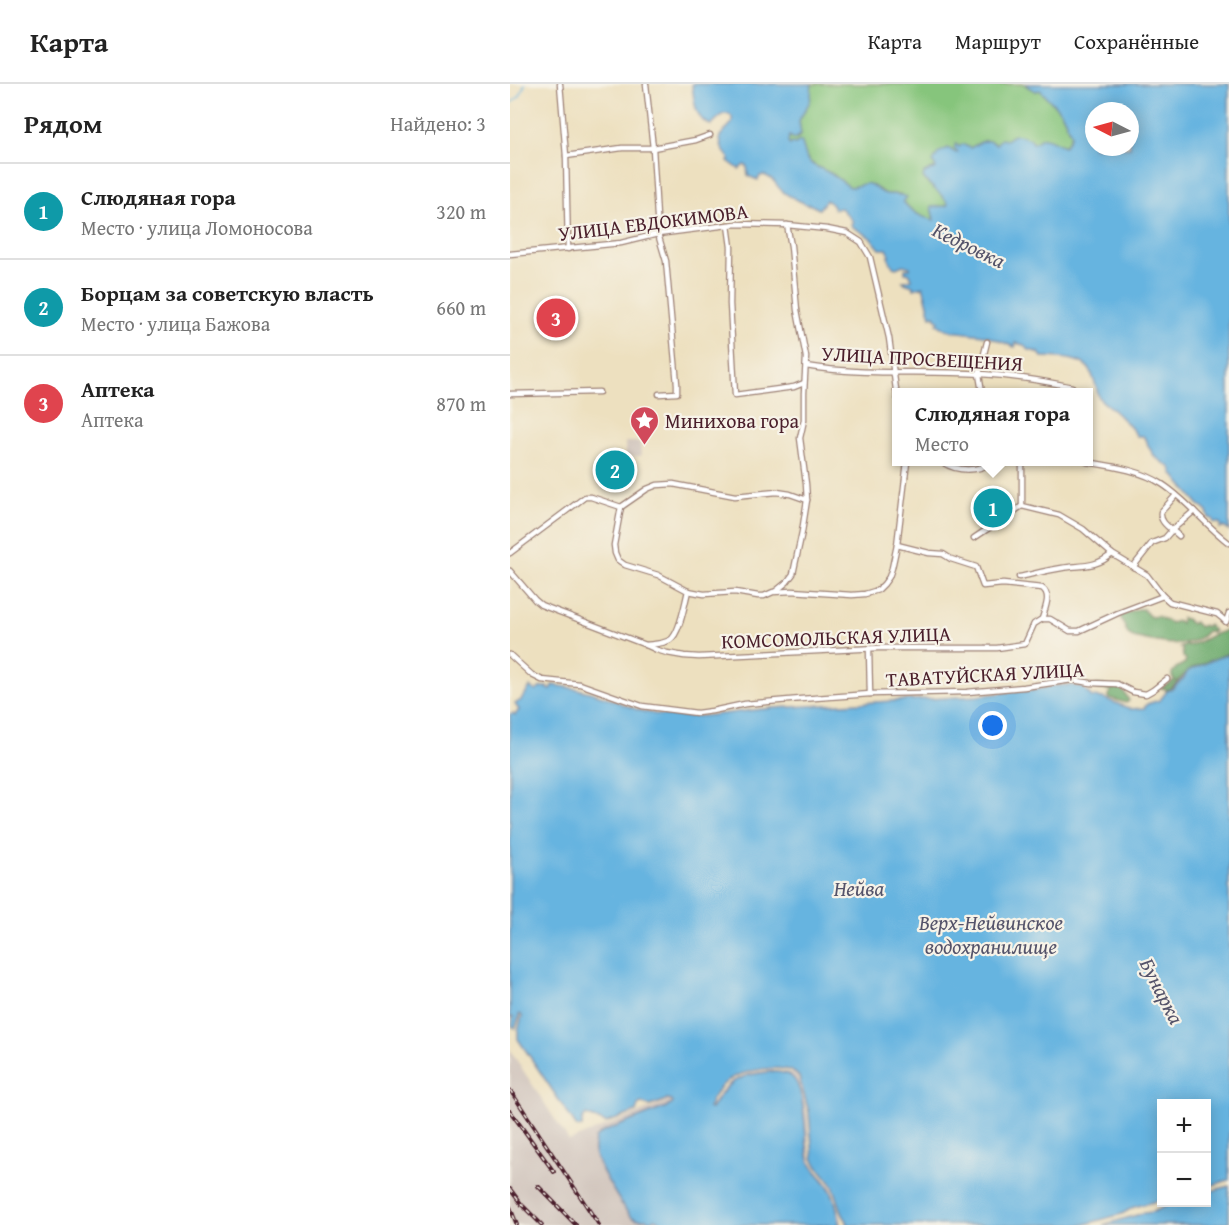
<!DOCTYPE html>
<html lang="ru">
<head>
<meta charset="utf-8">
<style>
	:root { --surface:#fff; --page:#f2f2f2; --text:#222; --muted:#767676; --line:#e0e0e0; --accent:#db2777 }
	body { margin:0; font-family:"Gentium Book Plus",serif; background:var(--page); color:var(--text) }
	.controls { position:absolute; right:18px; bottom:18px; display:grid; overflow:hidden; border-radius:0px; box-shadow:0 3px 15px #0003 }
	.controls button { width:54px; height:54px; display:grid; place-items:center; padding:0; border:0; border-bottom:2px solid var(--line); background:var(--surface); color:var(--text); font:30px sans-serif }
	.compass { position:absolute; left:575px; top:18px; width:54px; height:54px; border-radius:50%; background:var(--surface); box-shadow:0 3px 15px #0003; rotate:276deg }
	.you { position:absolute; left:483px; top:642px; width:21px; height:21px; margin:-15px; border:4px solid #fff; border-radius:50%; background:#1a73e8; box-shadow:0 0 0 9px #1a73e833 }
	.badge { display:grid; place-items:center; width:39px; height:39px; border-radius:50%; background:var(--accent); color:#fff; font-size:20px; font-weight:700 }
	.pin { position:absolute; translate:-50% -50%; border:3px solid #fff; box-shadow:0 2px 6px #0006 }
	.popup { position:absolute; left:382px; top:304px; width:201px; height:78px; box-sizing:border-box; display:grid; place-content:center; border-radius:0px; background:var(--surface); filter:drop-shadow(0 2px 4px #0005); font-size:20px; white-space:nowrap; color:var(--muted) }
	.popup b { font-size:22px; color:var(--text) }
	.popup::after { content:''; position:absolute; left:50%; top:100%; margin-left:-12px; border:12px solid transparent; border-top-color:var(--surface) }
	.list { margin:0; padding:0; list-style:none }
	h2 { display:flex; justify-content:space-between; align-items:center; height:78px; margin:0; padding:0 24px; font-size:26px }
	h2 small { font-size:20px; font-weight:400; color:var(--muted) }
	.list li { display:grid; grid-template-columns:39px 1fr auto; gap:18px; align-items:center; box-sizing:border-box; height:96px; padding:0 24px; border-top:2px solid var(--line) }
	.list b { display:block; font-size:22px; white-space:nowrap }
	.list p { margin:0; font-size:20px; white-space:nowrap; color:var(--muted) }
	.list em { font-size:20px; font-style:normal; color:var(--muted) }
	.map { position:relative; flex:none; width:719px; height:1141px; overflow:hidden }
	header { display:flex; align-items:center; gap:36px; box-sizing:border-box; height:84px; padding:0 30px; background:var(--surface); border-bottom:2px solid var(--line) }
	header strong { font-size:28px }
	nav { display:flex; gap:33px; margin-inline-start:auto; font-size:21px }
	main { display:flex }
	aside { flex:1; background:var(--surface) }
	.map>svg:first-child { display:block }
	.industrial { fill:#cec1b9 }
	.green { fill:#86c57c; stroke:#687254; stroke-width:1.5 }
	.forest { fill:#6caa6c; stroke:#5b644c; stroke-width:1.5 }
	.water { fill:#66b4e0; stroke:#586a86; stroke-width:1.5; fill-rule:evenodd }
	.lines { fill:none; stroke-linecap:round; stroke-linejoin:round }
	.stream { stroke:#66b4e0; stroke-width:1.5 }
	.street-casing { stroke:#9c8075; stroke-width:7 }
	.street { stroke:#fff; stroke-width:4.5 }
	.rail-casing { stroke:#4a1f2b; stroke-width:4 }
	.rail { stroke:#f7f3e8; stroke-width:1.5; stroke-dasharray:4.5; stroke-linecap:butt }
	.labels { text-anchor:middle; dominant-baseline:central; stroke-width:4.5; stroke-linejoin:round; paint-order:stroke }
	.street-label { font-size:20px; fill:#4a1f2b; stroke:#f7f3e8 }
	.poi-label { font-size:20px; fill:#4a1f2b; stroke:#f7f3e8; text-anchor:start }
	.water-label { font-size:21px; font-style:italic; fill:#54536a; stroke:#f7f3e8 }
</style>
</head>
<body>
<header>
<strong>Карта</strong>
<nav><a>Карта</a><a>Маршрут</a><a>Сохранённые</a></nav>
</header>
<main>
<aside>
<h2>Рядом<small>Найдено: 3</small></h2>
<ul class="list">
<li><span class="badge" style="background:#0f9aa8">1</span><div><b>Слюдяная гора</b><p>Место · улица Ломоносова</p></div><em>320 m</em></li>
<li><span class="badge" style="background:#0f9aa8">2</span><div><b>Борцам за советскую власть</b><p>Место · улица Бажова</p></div><em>660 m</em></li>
<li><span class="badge" style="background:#e0444e">3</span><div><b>Аптека</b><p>Аптека</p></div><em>870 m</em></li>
</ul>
</aside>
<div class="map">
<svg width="719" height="1141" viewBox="0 0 719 1141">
	<rect width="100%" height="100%" fill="#f7f3e8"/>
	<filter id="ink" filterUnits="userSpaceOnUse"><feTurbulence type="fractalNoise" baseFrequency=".0167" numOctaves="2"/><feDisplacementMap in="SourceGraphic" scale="12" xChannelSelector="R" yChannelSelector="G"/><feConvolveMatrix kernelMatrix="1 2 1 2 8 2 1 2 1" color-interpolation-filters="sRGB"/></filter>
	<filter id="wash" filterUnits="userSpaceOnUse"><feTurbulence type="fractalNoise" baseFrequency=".008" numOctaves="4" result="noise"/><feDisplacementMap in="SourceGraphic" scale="24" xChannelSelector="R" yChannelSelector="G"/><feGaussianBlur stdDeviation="1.35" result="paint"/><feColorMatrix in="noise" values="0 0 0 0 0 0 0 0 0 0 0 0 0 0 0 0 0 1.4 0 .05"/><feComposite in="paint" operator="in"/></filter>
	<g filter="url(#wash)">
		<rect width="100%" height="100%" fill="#ede0bf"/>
		<g class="industrial">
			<polygon points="115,358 130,358 131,372 116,373"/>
			<polygon points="0,966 59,1057 158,1017 200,1023 209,1008 220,997 241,988 261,986 283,989 287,992 292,1005 298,1034 299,1061 301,1073 306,1085 322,1102 332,1135 332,1141 0,1141"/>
		</g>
		<path class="green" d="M302,0H516L518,3L526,7L530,6L551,28L555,36L561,50L559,55L555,62L547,59L528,57L523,59L521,55C509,52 498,55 486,60C476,53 470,59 460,64C455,62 450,62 446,66L448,68L425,86H420L416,98L435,112L438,120L436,122L425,123L422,126L424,136C410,134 395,124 390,110H376L359,100H355L343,104L340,103C333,99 327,92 320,89C298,78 299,81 290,58L280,61L278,59V52L286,55L291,51L289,37L301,8V4Z"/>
		<g class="forest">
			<path d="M628,525H633L639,532L642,533L647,532L661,539L667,537L671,539V534L676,535L681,540L684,538L690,543L693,541L695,543L698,540L704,547L702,548L697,547C681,568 645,558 623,553L618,550L610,532Z"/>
			<path d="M719,543V569L681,585C672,591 667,601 656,607V605L651,604L665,596L662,593V589L666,584L675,579L676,575L673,573L672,564L669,563C682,562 691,557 702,551C709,548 714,549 719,543Z"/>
			<path d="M586,601C601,602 614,601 619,617L616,619L599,614V610L602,606L587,605Z"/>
		</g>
		<g class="water">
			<path d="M182,0H302C301,5 302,11 300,17C297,24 292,30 289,37L291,51L284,55L279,52L278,59L280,61L282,59L285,60L290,57L292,59L297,75L303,81L320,89L340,103C346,103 354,98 359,100C365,102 370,109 377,110C386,111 388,109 397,113L393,118C401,127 412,134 424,136L421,123L436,122L438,120C432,108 420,104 413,93L414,89L426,84L423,78L428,69L438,64L446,69L448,68L444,64L446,60L449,63L452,60L460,64C470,59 475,53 486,60L491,55L496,56C508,46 509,53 521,55L523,59L528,57L530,54C539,52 546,60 555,62L559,55L561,50L555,36L551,28L530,6L526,7L518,3L516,0H719V447L714,443L713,444H710L711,441L709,439H704L703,435L699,434L697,428L689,421L671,400L663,390L661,384L645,373L638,362L637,357L633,352H627C623,345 609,331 602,325C598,321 594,319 591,316C586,311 588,305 585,299C583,295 582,289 580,286C572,273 546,274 532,273L529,269L517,265L514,261L506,259L505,263C496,260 482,253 473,251C457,248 441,250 427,240L429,237L426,234L425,231L421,232L413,202L404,205L403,202L395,199L393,197H396L402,195L400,190L395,189V185H400V183L393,181L386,184L383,183L378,173L380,171L377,165H370L361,154L343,143L341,140L343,137C342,136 332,125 331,124L324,125L321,120L316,116L309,125L299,120L298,121C290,117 279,113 272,107C264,99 266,96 254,91L250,92L248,96L238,92L237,82L234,81L229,85L218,77L220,75C213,67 210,62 210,52L222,39V33L219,30H213L201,41C184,36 184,14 182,0ZM584,27H620V63H584Z"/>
			<path d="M719,570V1096L697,1103L696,1020H652L651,1116L624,1123L612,1130L572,1141H337V1137L333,1131L323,1101L308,1083L303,1074L299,1028L289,993C277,977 232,986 217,997C208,1004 202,1014 198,1024L201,1025C214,1003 224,992 250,989C259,988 273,986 281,992C297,1003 294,1058 299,1076C302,1085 309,1090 315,1098C324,1108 329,1128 329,1141H154L148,1136L145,1135L141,1138L136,1135C131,1136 127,1136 122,1133C114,1127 86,1078 84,1068C83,1063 85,1059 85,1054L93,1048L161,1021L163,1019L162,1017L157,1016L140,1022L131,1019L128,1021L126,1028L96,1039L76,1031L72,1036V1043H67L8,955V946L12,932L10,930L9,931V934L5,944L2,942L3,933H0V630L3,629L5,631L9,626L5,620L11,616L20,603L26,607L31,603H37L38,605L41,606L42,601C61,603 78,607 96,613C111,619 124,626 140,629C182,638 222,627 264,624L467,612L507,607H521L542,602L558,601L572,603L582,613L593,614L621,625L634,624L637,620L650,616L657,607L663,604L673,595L678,587L707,574Z"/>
			<polygon points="719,1102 719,1138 702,1141 593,1141 634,1129 643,1128 663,1119 696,1118 697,1108"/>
		</g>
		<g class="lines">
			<polyline class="stream" points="0,20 10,12 15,0"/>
		</g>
	</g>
	<g filter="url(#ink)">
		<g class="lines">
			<defs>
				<g id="street">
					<polyline points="50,0 56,72 58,165"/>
					<polyline points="136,0 143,64 148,150 156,177 167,300 167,309 149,310"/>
					<polyline points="56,72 112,64 143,64 159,61 186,56 200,51"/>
					<polyline points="218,141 221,163 220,220 225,311 284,303 294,299"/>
					<polyline points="0,170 111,159 148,150 226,140 277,141 317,145 337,149 351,158 360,173 379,254 387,313"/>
					<path d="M296,282C354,292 412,286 471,290C502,292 532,296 562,303"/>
					<polyline points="472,308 469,290 477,258"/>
					<polyline points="0,310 89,308"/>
					<path d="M432,378C448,388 467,388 484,378"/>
					<path d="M577,378C601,382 631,386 652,400C677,416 695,441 719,459"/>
					<path d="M666,411L651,428C649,439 662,445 669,452"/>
					<polyline points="512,422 549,431 573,445 602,470 637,491 653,512 660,518 707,530 712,534 716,538 719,529"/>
					<polyline points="111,423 104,461 105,469 108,476 115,481 148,491 178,507 194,510 225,508 248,512 254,512 263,508 282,507 342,511 355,510 368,506 374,500 379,493 382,484 387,461 397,378"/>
					<polyline points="111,423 137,405 147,401 163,400 225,412 267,408 280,410 297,416"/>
					<polyline points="464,454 512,422 512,378"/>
					<path d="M387,461L419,469L433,470L441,475L466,483L473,502L493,500L532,504C542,511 535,524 532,535"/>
					<polyline points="0,469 75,413 81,413 111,423"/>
					<polyline points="623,483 642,459 655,454 662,446 684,427"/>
					<polyline points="0,487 25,516 31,521 136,561 147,566 157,569 174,572 189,573 368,564 487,564 515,560 524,540 532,535 540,535 560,547 569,547 608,529 653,512"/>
					<path d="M509,493C523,490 538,486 552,484C571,481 586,484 602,470"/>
					<polyline points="266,507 277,498 283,490 292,448 297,416 296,400 290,354 294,336 294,309 296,273 287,226 281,162 277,141"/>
					<path d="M136,561C144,560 153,560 160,556C170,550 175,518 178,507"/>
					<polyline points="359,565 360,610"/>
					<polyline points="0,571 22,591 32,596 70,600 132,622 187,629 202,627 235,620 291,615 360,610 457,608 514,603 562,596 581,599 607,600 623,608 636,610 643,606 657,595"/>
				</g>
			</defs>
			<use href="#street" class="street-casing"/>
			<use href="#street" class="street"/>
			<defs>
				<g id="rail">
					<polyline points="0,1006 89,1141"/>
					<polyline points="0,1027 44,1088"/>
					<polyline points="28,1102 66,1141"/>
					<polyline points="0,1105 12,1121 32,1141"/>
					<polyline points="0,1123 7,1141"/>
				</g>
			</defs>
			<use href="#rail" class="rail-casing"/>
			<use href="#rail" class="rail"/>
		</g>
	</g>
	<defs>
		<symbol id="sight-pin" viewBox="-11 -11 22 30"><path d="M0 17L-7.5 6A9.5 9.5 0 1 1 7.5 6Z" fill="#d1495b" stroke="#f7f3e8"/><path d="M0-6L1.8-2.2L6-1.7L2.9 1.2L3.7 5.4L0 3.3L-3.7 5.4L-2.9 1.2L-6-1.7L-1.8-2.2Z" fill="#fff"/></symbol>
	</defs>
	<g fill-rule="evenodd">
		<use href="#sight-pin" x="118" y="320" width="33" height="45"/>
	</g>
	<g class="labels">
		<g class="street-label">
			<text transform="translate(143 138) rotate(-7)">УЛИЦА ЕВДОКИМОВА</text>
			<text transform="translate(412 274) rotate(3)">УЛИЦА ПРОСВЕЩЕНИЯ</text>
			<text transform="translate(326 553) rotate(-2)">КОМСОМОЛЬСКАЯ УЛИЦА</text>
			<text transform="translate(475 590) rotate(-3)">ТАВАТУЙСКАЯ УЛИЦА</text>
		</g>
		<g class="poi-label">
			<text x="155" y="336">Минихова гора</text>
		</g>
		<g class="water-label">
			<text transform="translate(459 161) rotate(26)">Кедровка</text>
			<text x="349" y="804">Нейва</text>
			<text x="481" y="838">Верх-Нейвинское<tspan x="481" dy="24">водохранилище</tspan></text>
			<text transform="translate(652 907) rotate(63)">Бунарка</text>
		</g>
	</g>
</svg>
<div class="controls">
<button>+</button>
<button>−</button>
</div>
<svg class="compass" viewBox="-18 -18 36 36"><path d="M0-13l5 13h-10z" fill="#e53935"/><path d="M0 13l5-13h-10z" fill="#767676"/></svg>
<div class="you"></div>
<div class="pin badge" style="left:483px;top:424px;background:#0f9aa8">1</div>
<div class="popup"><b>Слюдяная гора</b>Место</div>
<div class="pin badge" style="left:105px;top:386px;background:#0f9aa8">2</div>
<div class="pin badge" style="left:46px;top:234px;background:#e0444e">3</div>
</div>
</main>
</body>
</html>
